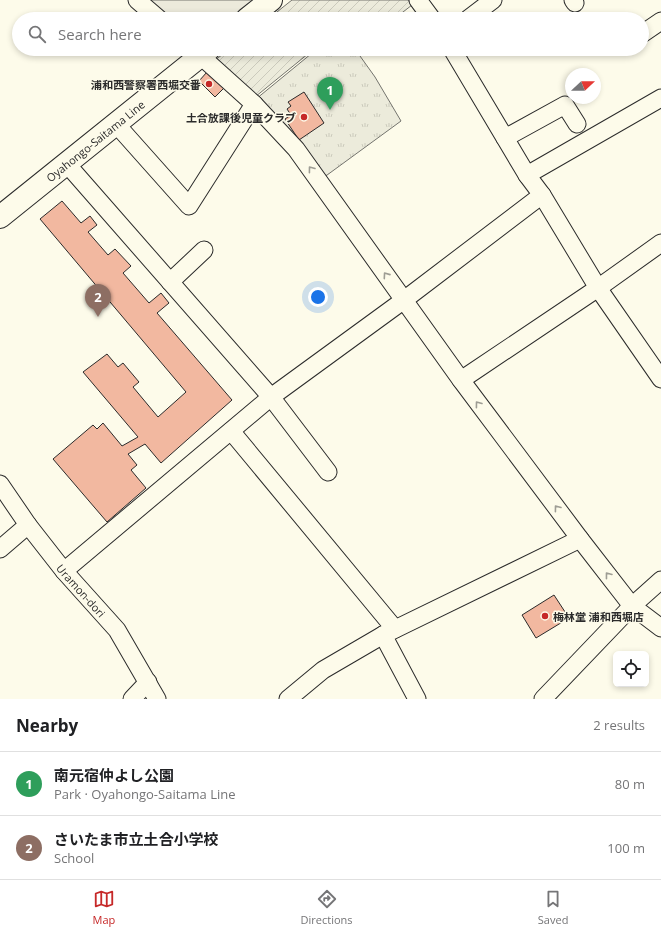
<!DOCTYPE html>
<html lang="en">
<head>
<meta charset="utf-8">
<style>
	:root { --surface:#fff; --page:#f6f6f6; --text:#202124; --muted:#757577; --line:#e0e0e0; --accent:#c62828 }
	body { margin:0; font-family:"Open Sans","Noto Sans JP",sans-serif; background:var(--page); color:var(--text) }
	.controls { position:absolute; right:12px; bottom:12px; display:grid; overflow:hidden; border-radius:6px; box-shadow:0 2px 6px #0003 }
	.controls button { width:36px; height:36px; display:grid; place-items:center; padding:0; border:0; border-bottom:1px solid var(--line); background:var(--surface); color:var(--text); font:20px sans-serif }
	.compass { position:absolute; left:565px; top:68px; width:36px; height:36px; border-radius:50%; background:var(--surface); box-shadow:0 2px 6px #0003; rotate:68deg }
	.you { position:absolute; left:318px; top:297px; width:14px; height:14px; margin:-10px; border:3px solid #fff; border-radius:50%; background:#1a73e8; box-shadow:0 0 0 6px #1a73e833 }
	.badge { display:grid; place-items:center; width:26px; height:26px; border-radius:50%; background:var(--accent); color:#fff; font-size:13px; font-weight:700 }
	.pin { position:absolute; translate:-50% -33px; filter:drop-shadow(0 1px 2px #0008) }
	.pin::after { content:''; position:absolute; top:21px; width:14px; height:12px; background:inherit; clip-path:polygon(0 0,100% 0,50% 100%) }
	.list { margin:0; padding:0; list-style:none }
	h2 { display:flex; justify-content:space-between; align-items:center; height:52px; margin:0; padding:0 16px; font-size:17px }
	h2 small { font-size:13px; font-weight:400; color:var(--muted) }
	.list li { display:grid; grid-template-columns:26px 1fr auto; gap:12px; align-items:center; box-sizing:border-box; height:64px; padding:0 16px; border-top:1px solid var(--line) }
	.list b { display:block; font-size:15px; white-space:nowrap }
	.list p { margin:0; font-size:13px; white-space:nowrap; color:var(--muted) }
	.list em { font-size:13px; font-style:normal; color:var(--muted) }
	.icon { flex:none; width:22px; height:22px; fill:none; stroke:currentColor; stroke-width:2; stroke-linecap:round; stroke-linejoin:round }
	.map { position:relative; flex:none; width:661px; height:699px; overflow:hidden }
	.search { position:absolute; background:var(--surface); box-shadow:0 2px 6px #0003; left:12px; right:12px; top:12px; height:44px; display:flex; align-items:center; gap:10px; box-sizing:border-box; padding:0 14px; border-radius:22px; color:var(--muted); font-size:15px }
	.sheet { height:180px; background:var(--surface) }
	nav { display:flex; justify-content:space-around; align-items:center; box-sizing:border-box; height:56px; border-top:1px solid var(--line); background:var(--surface); font-size:11px; color:var(--muted) }
	nav a { display:grid; justify-items:center; gap:2px }
	nav .on { color:var(--accent) }
	.map>svg:first-child { display:block }
	.park { fill:url(#park-tufts); stroke:#74746e }
	.garden { fill:url(#garden-furrows); stroke:#74746e }
	.parking { fill:#eceadb; stroke:#74746e }
	.building { fill:#f2b8a0; stroke:#2b2b2b }
	.lines { fill:none; stroke-linecap:round; stroke-linejoin:round }
	.minor-casing { stroke:#2b2b2b; stroke-width:19 }
	.major-casing { stroke:#2b2b2b; stroke-width:24 }
	.minor { stroke:#fdfbea; stroke-width:17 }
	.major { stroke:#fdfbea; stroke-width:22 }
	.oneway { stroke:#9e9d94 }
	.poi-dot { fill:#c62828; stroke:#fdfbea; stroke-width:1.5 }
	.labels { text-anchor:middle; dominant-baseline:central; stroke-width:3; stroke-linejoin:round; paint-order:stroke }
	.poi-label { font-size:11px; font-weight:bold; fill:#2b2b2b; stroke:#fdfbea; text-anchor:end }
	.street-label { font-size:11px; fill:#2b2b2b; stroke:#fdfbea }
</style>
</head>
<body>
<div class="map">
<svg width="661" height="699" viewBox="0 0 661 699">
	<defs>
		<pattern id="park-tufts" width="24" height="20" patternUnits="userSpaceOnUse"><rect width="24" height="20" fill="#ecebdb"/><path d="M3 7l-1-3M5 7V3M7 7l1-3M15 17l-1-3M17 17v-4M19 17l1-3" fill="none" stroke="#cbcabc"/></pattern>
		<pattern id="garden-furrows" width="10" height="10" patternUnits="userSpaceOnUse"><rect width="10" height="10" fill="#ecebdb"/><path d="M-1 1l2-2M0 10L10 0M9 11l2-2" fill="none" stroke="#cbcabc"/></pattern>
	</defs>
	<rect width="100%" height="100%" fill="#fdfbea"/>
	<polygon class="park" points="317,49 355,49 375,77 401,121 323,178 256,99"/>
	<g class="garden">
		<polygon points="292,0 408,0 412,5 394,19 268,19"/>
		<polygon points="230,49 314,49 255,97 215,60"/>
	</g>
	<polygon class="parking" points="146,0 260,0 236,19 167,19"/>
	<g class="building">
		<polygon points="207,72 224,88 215,97 199,81"/>
		<polygon points="304,92 324,123 299,140 285,119 291,115 287,109 291,106 288,102"/>
		<polygon points="62,201 81,223 90,216 97,225 88,232 108,255 115,249 131,266 123,273 149,303 161,293 169,303 157,313 232,400 161,463 145,444 128,454 137,465 131,470 146,488 107,522 53,459 93,425 97,429 103,423 122,446 138,437 83,372 107,354 118,367 123,363 139,382 133,387 158,417 186,392 40,219"/>
		<polygon points="554,595 569,618 536,638 522,615"/>
	</g>
	<g class="lines">
		<defs>
			<g id="minor">
				<polyline points="137,0 159,19"/>
				<polyline points="418,0 432,19"/>
				<polyline points="573,0 575,3"/>
				<polyline points="468,19 493,0"/>
				<polyline points="642,34 661,21"/>
				<polyline points="193,49 254,104 296,149 461,380 580,539 632,606 661,628"/>
				<polyline points="452,49 527,175 542,195 598,288 661,379"/>
				<polyline points="116,124 189,206 254,104"/>
				<polyline points="505,138 565,105 577,124"/>
				<polyline points="66,163 271,397 328,472"/>
				<polyline points="527,175 661,98"/>
				<polyline points="170,282 204,250"/>
				<polyline points="461,380 598,288 661,243"/>
				<polyline points="231,431 395,629"/>
				<path id="s1" d="M0,484L28,525L64,571L117,630L157,699"/>
				<polyline points="0,549 28,525"/>
				<polyline points="64,571 271,397 404,300 542,195"/>
				<polyline points="383,635 417,699"/>
				<polyline points="132,699 148,682"/>
				<polyline points="288,699 323,670 383,635 580,539"/>
				<polyline points="543,699 632,606 661,580"/>
			</g>
			<g id="major">
				<polyline points="247,19 271,0"/>
				<path id="s2" d="M0,217L209,49"/>
			</g>
		</defs>
		<use href="#minor" class="minor-casing"/>
		<use href="#major" class="major-casing"/>
		<use href="#minor" class="minor"/>
		<use href="#major" class="major"/>
	</g>
	<defs><path id="oneway-chevron" d="M-2-3.5L2.5 0L-2 3.5" fill="none" stroke-width="1.6" stroke-linecap="round" stroke-linejoin="round"/></defs>
	<g class="oneway">
		<use href="#oneway-chevron" transform="translate(311 169) rotate(-127)"/>
		<use href="#oneway-chevron" transform="translate(386 275) rotate(-125)"/>
		<use href="#oneway-chevron" transform="translate(478 404) rotate(-127)"/>
		<use href="#oneway-chevron" transform="translate(557 508) rotate(-127)"/>
		<use href="#oneway-chevron" transform="translate(608 575) rotate(-128)"/>
	</g>
	<g class="poi-dot">
		<circle cx="209" cy="84" r="4"/>
		<circle cx="304" cy="117" r="4"/>
		<circle cx="545" cy="616" r="4"/>
	</g>
	<g class="labels">
		<g class="poi-label">
			<text x="201" y="84">浦和西警察署西堀交番</text>
			<text x="296" y="117">土合放課後児童クラブ</text>
			<text x="553" y="616" text-anchor="start">梅林堂 浦和西堀店</text>
		</g>
		<g class="street-label">
			<text stroke="none"><textPath href="#s2" startOffset="122">Oyahongo-Saitama Line</textPath></text>
			<text stroke="none"><textPath href="#s1" startOffset="134">Uramon-dori</textPath></text>
		</g>
	</g>
</svg>
<div class="controls">
<button><svg class="icon" aria-label="locate" viewBox="0 0 24 24"><circle cx="12" cy="12" r="6"/><path d="M12 2v4M12 18v4M2 12h4M18 12h4"/></svg></button>
</div>
<svg class="compass" viewBox="-18 -18 36 36"><path d="M0-13l5 13h-10z" fill="#e53935"/><path d="M0 13l5-13h-10z" fill="#757577"/></svg>
<div class="you"></div>
<div class="pin badge" style="left:330px;top:110px;background:#2e9e5b">1</div>
<div class="pin badge" style="left:98px;top:317px;background:#8d6e63">2</div>
<div class="search"><svg class="icon" aria-label="search" viewBox="0 0 24 24"><circle cx="10" cy="10" r="6"/><path d="M15 15l6 6"/></svg>Search here</div>
</div>
<section class="sheet">
<h2>Nearby<small>2 results</small></h2>
<ul class="list">
<li><span class="badge" style="background:#2e9e5b">1</span><div><b>南元宿仲よし公園</b><p>Park · Oyahongo-Saitama Line</p></div><em>80 m</em></li>
<li><span class="badge" style="background:#8d6e63">2</span><div><b>さいたま市立土合小学校</b><p>School</p></div><em>100 m</em></li>
</ul>
</section>
<nav>
<a class="on"><svg class="icon" aria-label="map" viewBox="0 0 24 24"><path d="M3 6l6-2 6 2 6-2v14l-6 2-6-2-6 2zM9 4v14M15 6v14"/></svg>Map</a>
<a><svg class="icon" aria-label="directions" viewBox="0 0 24 24"><path d="M12 3l9 9-9 9-9-9zM9 14v-3h6M13 9l2 2-2 2"/></svg>Directions</a>
<a><svg class="icon" aria-label="saved" viewBox="0 0 24 24"><path d="M7 4h10v16l-5-4-5 4z"/></svg>Saved</a>
</nav>
</body>
</html>
